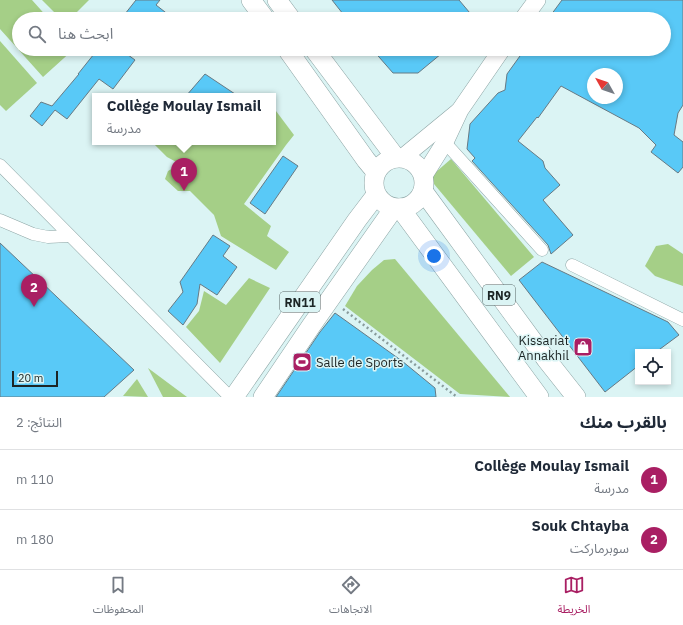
<!DOCTYPE html>
<html lang="ar">
<head>
<meta charset="utf-8">
<style>
	:root { --surface:#fff; --page:#f2f2f3; --text:#1f2937; --muted:#747a83; --line:#e0e1e3; --accent:#a91f63 }
	body { margin:0; font-family:"IBM Plex Sans","Noto Sans Arabic",sans-serif; background:var(--page); color:var(--text); direction:rtl }
	.controls { position:absolute; right:12px; bottom:12px; display:grid; overflow:hidden; border-radius:0px; box-shadow:0 2px 6px #0003 }
	.controls button { width:36px; height:36px; display:grid; place-items:center; padding:0; border:0; border-bottom:1px solid var(--line); background:var(--surface); color:var(--text); font:20px sans-serif }
	.compass { position:absolute; left:587px; top:68px; width:36px; height:36px; border-radius:50%; background:var(--surface); box-shadow:0 2px 6px #0003; rotate:310deg }
	.scale { position:absolute; left:12px; bottom:10px; width:46px; box-sizing:border-box; padding-left:4px; border:2px solid #1c2525; border-top:0; font-size:11px; line-height:14px; white-space:nowrap; color:#1c2525; -webkit-text-stroke:3px #dbf4f4; paint-order:stroke }
	.you { position:absolute; left:434px; top:256px; width:14px; height:14px; margin:-10px; border:3px solid #fff; border-radius:50%; background:#1a73e8; box-shadow:0 0 0 6px #1a73e833 }
	.badge { display:grid; place-items:center; width:26px; height:26px; border-radius:50%; background:var(--accent); color:#fff; font-size:13px; font-weight:700 }
	.pin { position:absolute; translate:-50% -33px; filter:drop-shadow(0 1px 2px #0008) }
	.pin::after { content:''; position:absolute; top:21px; width:14px; height:12px; background:inherit; clip-path:polygon(0 0,100% 0,50% 100%) }
	.popup { position:absolute; left:92px; top:93px; width:184px; height:52px; box-sizing:border-box; display:grid; place-content:center; border-radius:0px; background:var(--surface); filter:drop-shadow(0 1px 3px #0005); font-size:13px; white-space:nowrap; color:var(--muted) }
	.popup b { font-size:15px; color:var(--text) }
	.popup::after { content:''; position:absolute; left:50%; top:100%; margin-left:-8px; border:8px solid transparent; border-top-color:var(--surface) }
	.list { margin:0; padding:0; list-style:none }
	h2 { display:flex; justify-content:space-between; align-items:center; height:52px; margin:0; padding:0 16px; font-size:17px }
	h2 small { font-size:13px; font-weight:400; color:var(--muted) }
	.list li { display:grid; grid-template-columns:26px 1fr auto; gap:12px; align-items:center; box-sizing:border-box; height:60px; padding:0 16px; border-top:1px solid var(--line) }
	.list b { display:block; font-size:15px; white-space:nowrap }
	.list p { margin:0; font-size:13px; white-space:nowrap; color:var(--muted) }
	.list em { font-size:13px; font-style:normal; color:var(--muted) }
	.icon { flex:none; width:22px; height:22px; fill:none; stroke:currentColor; stroke-width:2; stroke-linecap:round; stroke-linejoin:round }
	.map { position:relative; flex:none; width:683px; height:397px; overflow:hidden; direction:ltr }
	.search { position:absolute; background:var(--surface); box-shadow:0 2px 6px #0003; left:12px; right:12px; top:12px; height:44px; display:flex; align-items:center; gap:10px; box-sizing:border-box; padding:0 14px; border-radius:22px; color:var(--muted); font-size:15px }
	.sheet { height:172px; background:var(--surface) }
	nav { display:flex; justify-content:space-around; align-items:center; box-sizing:border-box; height:56px; border-top:1px solid var(--line); background:var(--surface); font-size:11px; color:var(--muted) }
	nav a { display:grid; justify-items:center; gap:2px }
	nav .on { color:var(--accent) }
	.map>svg:first-child { display:block }
	.green { fill:#a5cf87 }
	.building { fill:#59c9f7; stroke:#677a84; fill-rule:evenodd }
	.lines { fill:none; stroke-linecap:round; stroke-linejoin:round }
	.street-casing { stroke:#8ca4a4; stroke-width:13 }
	.secondary-casing { stroke:#8ca4a4; stroke-width:18 }
	.primary-casing { stroke:#8ca4a4; stroke-width:20 }
	.path { stroke:#899c9c; stroke-width:2.5; stroke-dasharray:2 3; stroke-linecap:butt }
	.street { stroke:#fff; stroke-width:12 }
	.secondary { stroke:#fff; stroke-width:17 }
	.primary { stroke:#fff; stroke-width:19 }
	.labels { text-anchor:middle; dominant-baseline:central; stroke-width:3; stroke-linejoin:round; paint-order:stroke }
	.shield { fill:#dbf4f4; stroke:#556363; stroke-width:1 }
	.shield-label { font-size:12px; font-weight:bold; fill:#1c2525 }
	.poi-label { font-size:13px; fill:#1c2525; stroke:#dbf4f4; text-anchor:end }
</style>
</head>
<body>
<div class="map">
<svg width="683" height="397" viewBox="0 0 683 397">
	<rect width="100%" height="100%" fill="#dbf4f4"/>
	<g class="green">
		<polygon points="0,0 32,0 49,19 19,19 19,49 74,49 43,77 0,29"/>
		<polygon points="42,0 89,0 70,19 61,19"/>
		<polygon points="0,41 37,83 6,111 0,105"/>
		<polygon points="273,107 294,135 286,145 244,204 271,226 267,236 289,252 276,270 221,236 214,215 190,191 178,191 165,179 168,171 180,164 167,157 152,142 273,142"/>
		<polygon points="451,159 534,257 511,276 429,178"/>
		<polygon points="668,244 683,254 683,286 655,276 645,266 656,246"/>
		<polygon points="395,259 510,397 460,394 345,306 357,286 372,270 384,260"/>
		<polygon points="249,278 270,288 220,363 186,327 199,311 204,291 226,305"/>
		<polygon points="148,368 187,397 163,397"/>
		<polygon points="137,379 148,397 123,396"/>
	</g>
	<g class="building">
		<polygon points="136,0 160,0 156,5 174,19 121,19"/>
		<polygon points="332,0 459,0 475,19 347,19"/>
		<path d="M562,0H683V105L678,113L674,135L683,142V167L678,173L651,152L656,145L639,128L561,86L538,118L537,117L518,141L543,161L545,168L560,185L543,200L573,235L551,254L548,245L472,161L475,158L467,149L470,124L498,93L505,90L507,74L525,49H664V19H548ZM593,74H617V98H593Z"/>
		<polygon points="98,49 120,49 135,60 113,89 99,79 67,119 55,110 42,126 30,116 41,102 52,106 79,74 78,74"/>
		<polygon points="372,49 447,49 418,73 393,73"/>
		<polygon points="205,74 238,96 186,96"/>
		<polygon points="283,156 298,166 265,214 250,203"/>
		<polygon points="213,235 230,246 223,256 237,267 217,295 200,284 197,304 183,325 168,311 183,292 180,282"/>
		<polygon points="0,243 134,370 104,397 0,397"/>
		<polygon points="542,262 668,322 679,335 656,352 638,352 638,366 605,392 519,280"/>
		<polygon points="335,313 402,361 435,388 436,397 276,397 320,332"/>
	</g>
	<g class="lines">
		<defs>
			<g id="street">
				<polyline points="440,137 542,250"/>
				<polyline points="0,165 230,397"/>
				<polyline points="0,220 33,234 48,237 69,236"/>
				<polyline points="572,265 683,320"/>
			</g>
			<g id="secondary">
				<polyline points="523,19 537,0"/>
				<polyline points="402,158 458,112"/>
				<polyline points="423,177 445,142 460,110 502,49"/>
			</g>
			<g id="primary">
				<polyline points="251,0 265,19"/>
				<polyline points="277,0 291,19"/>
				<polyline points="287,49 366,160 376,172"/>
				<polyline points="314,49 396,158"/>
				<circle cx="399" cy="183" r="25"/>
				<polyline points="423,191 546,359 576,397"/>
				<polyline points="400,208 539,397"/>
				<polyline points="234,397 357,220 376,195"/>
				<polyline points="263,397 311,326 394,208"/>
			</g>
		</defs>
		<use href="#street" class="street-casing"/>
		<use href="#secondary" class="secondary-casing"/>
		<use href="#primary" class="primary-casing"/>
		<polyline class="path" points="343,309 457,397"/>
		<use href="#street" class="street"/>
		<use href="#secondary" class="secondary"/>
		<use href="#primary" class="primary"/>
	</g>
	<defs>
		<symbol id="shop-square" viewBox="-11 -11 22 22"><rect x="-9" y="-9" width="18" height="18" rx="4" fill="#a91f63" stroke="#dbf4f4"/><path d="M-5-2.5h2.3a2.7 3.5 0 0 1 5.4 0H5L5.5 6h-11ZM-1.5-2.5h3a1.5 2.3 0 0 0-3 0Z" fill="#fff"/></symbol>
		<symbol id="stadium-square" viewBox="-11 -11 22 22"><rect x="-9" y="-9" width="18" height="18" rx="4" fill="#a91f63" stroke="#dbf4f4"/><path d="M0-5a6.5 5 0 1 0 0 10a6.5 5 0 1 0 0-10ZM-3.5-1.8h7v3.6h-7Z" fill="#fff"/></symbol>
	</defs>
	<g fill-rule="evenodd">
		<use href="#shop-square" x="572" y="336" width="22" height="22"/>
		<use href="#stadium-square" x="291" y="351" width="22" height="22"/>
	</g>
	<g class="labels">
		<g class="shield">
			<rect x="483" y="285" width="32" height="20" rx="3"/>
			<rect x="280" y="292" width="40" height="20" rx="3"/>
		</g>
		<g class="shield-label">
			<text x="499" y="295">RN9</text>
			<text x="300" y="302">RN11</text>
		</g>
		<g class="poi-label">
			<text x="569" y="340">Kissariat<tspan x="569" dy="15">Annakhil</tspan></text>
			<text x="316" y="362" text-anchor="start">Salle de Sports</text>
		</g>
	</g>
</svg>
<div class="controls">
<button><svg class="icon" aria-label="locate" viewBox="0 0 24 24"><circle cx="12" cy="12" r="6"/><path d="M12 2v4M12 18v4M2 12h4M18 12h4"/></svg></button>
</div>
<svg class="compass" viewBox="-18 -18 36 36"><path d="M0-13l5 13h-10z" fill="#e53935"/><path d="M0 13l5-13h-10z" fill="#747a83"/></svg>
<div class="scale">20 m</div>
<div class="you"></div>
<div class="pin badge" style="left:184px;top:191px">1</div>
<div class="popup"><b>Collège Moulay Ismail</b>مدرسة</div>
<div class="pin badge" style="left:34px;top:307px">2</div>
<div class="search"><svg class="icon" aria-label="search" viewBox="0 0 24 24"><circle cx="10" cy="10" r="6"/><path d="M15 15l6 6"/></svg>ابحث هنا</div>
</div>
<section class="sheet">
<h2>بالقرب منك<small>النتائج: 2</small></h2>
<ul class="list">
<li><span class="badge">1</span><div><b>Collège Moulay Ismail</b><p>مدرسة</p></div><em>110 m</em></li>
<li><span class="badge">2</span><div><b>Souk Chtayba</b><p>سوبرماركت</p></div><em>180 m</em></li>
</ul>
</section>
<nav>
<a class="on"><svg class="icon" aria-label="map" viewBox="0 0 24 24"><path d="M3 6l6-2 6 2 6-2v14l-6 2-6-2-6 2zM9 4v14M15 6v14"/></svg>الخريطة</a>
<a><svg class="icon" aria-label="directions" viewBox="0 0 24 24"><path d="M12 3l9 9-9 9-9-9zM9 14v-3h6M13 9l2 2-2 2"/></svg>الاتجاهات</a>
<a><svg class="icon" aria-label="saved" viewBox="0 0 24 24"><path d="M7 4h10v16l-5-4-5 4z"/></svg>المحفوظات</a>
</nav>
</body>
</html>
